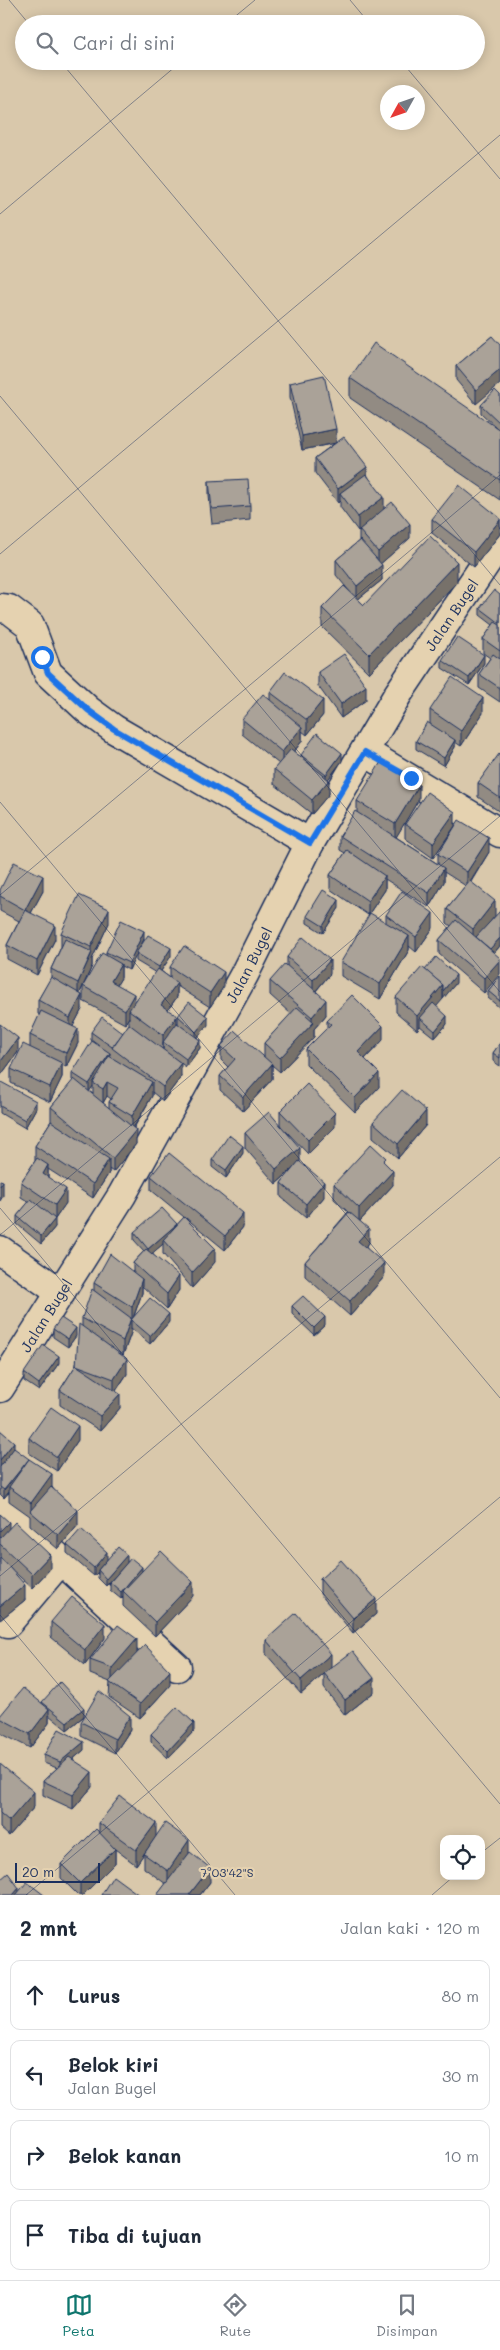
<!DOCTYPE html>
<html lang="id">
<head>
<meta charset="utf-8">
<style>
	:root { --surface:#fff; --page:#f2f2f3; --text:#1f2937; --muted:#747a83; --line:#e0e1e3; --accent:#0f766e }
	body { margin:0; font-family:Mali,sans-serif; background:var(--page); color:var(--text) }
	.controls { position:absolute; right:15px; bottom:15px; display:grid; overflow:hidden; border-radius:10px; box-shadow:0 2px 12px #0003 }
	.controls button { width:45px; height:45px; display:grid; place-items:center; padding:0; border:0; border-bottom:1px solid var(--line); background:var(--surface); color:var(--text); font:25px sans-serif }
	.compass { position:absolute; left:380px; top:85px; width:45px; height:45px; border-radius:50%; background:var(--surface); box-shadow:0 2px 12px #0003; rotate:230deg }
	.scale { position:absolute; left:15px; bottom:12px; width:85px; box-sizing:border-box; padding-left:5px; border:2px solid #1b2f5e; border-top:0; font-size:14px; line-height:18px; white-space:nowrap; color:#1b2f5e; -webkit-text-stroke:4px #e5d2b0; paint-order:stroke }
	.stop { position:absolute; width:15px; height:15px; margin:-11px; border:4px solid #1a73e8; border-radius:50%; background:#fff }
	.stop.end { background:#1a73e8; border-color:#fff; box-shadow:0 1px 5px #0008 }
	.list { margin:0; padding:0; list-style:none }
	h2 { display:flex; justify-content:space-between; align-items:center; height:65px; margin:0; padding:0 20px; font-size:21px }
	h2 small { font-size:16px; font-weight:400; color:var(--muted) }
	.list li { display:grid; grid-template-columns:32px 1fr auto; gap:15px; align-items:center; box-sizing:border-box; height:70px; margin:0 10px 10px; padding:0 10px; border:1px solid var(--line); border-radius:10px }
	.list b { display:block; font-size:19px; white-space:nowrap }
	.list p { margin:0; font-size:16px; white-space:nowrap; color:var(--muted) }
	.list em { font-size:16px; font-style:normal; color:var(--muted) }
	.icon { flex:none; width:28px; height:28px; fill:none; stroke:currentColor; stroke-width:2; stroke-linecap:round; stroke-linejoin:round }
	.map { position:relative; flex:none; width:500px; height:1895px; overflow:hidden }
	.search { position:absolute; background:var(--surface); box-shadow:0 2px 12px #0003; left:15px; right:15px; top:15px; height:55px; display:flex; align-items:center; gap:12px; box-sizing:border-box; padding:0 18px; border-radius:28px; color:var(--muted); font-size:19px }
	.sheet { height:385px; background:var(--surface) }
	nav { display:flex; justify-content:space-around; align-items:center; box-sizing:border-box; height:70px; border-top:1px solid var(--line); background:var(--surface); font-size:14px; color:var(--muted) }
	nav a { display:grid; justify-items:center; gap:2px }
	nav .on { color:var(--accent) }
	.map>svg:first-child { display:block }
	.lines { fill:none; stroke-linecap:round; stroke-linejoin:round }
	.minor-casing { stroke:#1b2f5e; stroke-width:31 }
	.minor { stroke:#e5d2b0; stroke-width:28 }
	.wall { fill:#928b83; stroke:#1b2f5e; fill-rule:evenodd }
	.shaded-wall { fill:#77716a; stroke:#1b2f5e }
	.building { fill:#aaa298; stroke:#1b2f5e }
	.route { stroke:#1a73e8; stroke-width:6 }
	.ticks { fill:none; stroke:#1b2f5e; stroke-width:1; stroke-opacity:0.45 }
	.labels { text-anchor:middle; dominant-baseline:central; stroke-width:4.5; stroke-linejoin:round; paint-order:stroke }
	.street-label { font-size:15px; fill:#1b2f5e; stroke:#e5d2b0 }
	.ticks-label { font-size:12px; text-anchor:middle; fill:#1b2f5e; stroke:#e5d2b0; stroke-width:4.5; stroke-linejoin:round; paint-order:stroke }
</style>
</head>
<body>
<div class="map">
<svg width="500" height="1895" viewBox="0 0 500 1895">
	<rect width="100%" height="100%" fill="#d9c8ab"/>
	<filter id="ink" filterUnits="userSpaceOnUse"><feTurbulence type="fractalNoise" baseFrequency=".02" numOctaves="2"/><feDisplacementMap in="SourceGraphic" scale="10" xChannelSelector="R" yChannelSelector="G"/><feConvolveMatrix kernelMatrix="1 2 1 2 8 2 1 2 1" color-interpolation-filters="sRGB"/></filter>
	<g filter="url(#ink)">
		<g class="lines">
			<defs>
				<g id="minor">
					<polyline points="0,608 9,609 30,625 48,673 88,710 114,729 310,843"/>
					<polyline points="365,752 500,833"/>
					<polyline points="0,1250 61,1293"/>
					<path id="s1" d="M0,1388L122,1195L244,975L310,843L398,694L500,542"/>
					<polyline points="0,1505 61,1560 8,1623"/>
					<polyline points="61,1560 177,1667"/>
				</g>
			</defs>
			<use href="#minor" class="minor-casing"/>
			<use href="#minor" class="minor"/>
		</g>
		<g class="wall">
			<polygon points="492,336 476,404 456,380 456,366"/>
			<polygon points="350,378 497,428 481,413 481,405 500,395 500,500 350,398"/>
			<polygon points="290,383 336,443 367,474 384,508 410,538 380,564 382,580 358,599 364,605 457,582 369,673 322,627 322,608 350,592 336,575 336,560 359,541 359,530 358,531 340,507 340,501 338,503 315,473 315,458 335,443 302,450 290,397"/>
			<polygon points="209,481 250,506 250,520 212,524 209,496"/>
			<polygon points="500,518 500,534 474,567 432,533 432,519"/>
			<polygon points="500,595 500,702 479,688 479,674 490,658 483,653 483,639 493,625 480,615 480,608"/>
			<polygon points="442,660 484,663 469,685 442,668"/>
			<polygon points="318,672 366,700 341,718 318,686"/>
			<polygon points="270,692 323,715 307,735 302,731 302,741 294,752 301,757 301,755 342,761 328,779 329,794 312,814 274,784 274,769 279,764 242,734 242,719 270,700"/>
			<polygon points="430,710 483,713 461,746 455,742 455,747 444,766 416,749 416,741 430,724"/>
			<polygon points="500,755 500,812 478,797 478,783"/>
			<polygon points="419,799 396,837 438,864 438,854 455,827 433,858 405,838 405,824 455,826 489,852 471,882 495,916 490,922 500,946 494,953 484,993 439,954 439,940 451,926 447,923 447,909 466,886 444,872 444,882 429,907 385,879 385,890 368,915 330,889 330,875 345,853 340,850 340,836 357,812 357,801"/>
			<polygon points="0,890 43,891 31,913 55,939 37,975 7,959 7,945 19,921 0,911"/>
			<polygon points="339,908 323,933 307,923 307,916"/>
			<polygon points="386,915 433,928 416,952 409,946 409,950 380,999 341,976 341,962 386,922"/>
			<polygon points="109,923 92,959 92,966 80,993 82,1009 73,1026 78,1043 66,1067 62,1065 62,1077 50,1102 11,1083 11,1069 30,1047 30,1035 40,1015 38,1014 38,1000 51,978 51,969 61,947 61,933"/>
			<path d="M144,939L139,948L171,956L161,971L170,978V967L224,986L210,1007L177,986V997L168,1010L178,1024V1016L208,1025L197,1038L200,1048L186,1067L178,1061L181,1077L163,1101L152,1092V1096L134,1128L136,1144L113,1172L109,1169V1173L93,1198L48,1169V1177L66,1203L55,1219L53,1218L55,1227L41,1244L17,1224V1216L29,1202L21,1197V1182L35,1161V1146L51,1121V1107L73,1081L72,1080V1073L96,1044L91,1040V1032L123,1033L129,1024V1017L125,1024L83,1001V986L106,956V952ZM136,954V961L156,973L134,1003L117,984L121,978V966L129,970ZM93,1086V1094L89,1091ZM107,1096L111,1099L109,1102V1108L103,1103Z"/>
			<polygon points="287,957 330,974 316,991 326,1015 314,1029 314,1037 280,1072 272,1065 272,1079 243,1111 220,1090 220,1076 228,1067 221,1060 221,1046 264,1057 264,1043 291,1014 270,995 270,981 287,966"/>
			<polygon points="500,976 500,1008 488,998 488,991"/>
			<polygon points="456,983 436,1006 447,1024 435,1038 420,1026 417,1030 396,1012 396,997"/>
			<polygon points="327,1021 383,1040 365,1059 379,1087 355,1112 306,1064 306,1049 327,1028"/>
			<polygon points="0,1024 18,1052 1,1075 0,1074"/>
			<polygon points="500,1043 500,1066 493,1061 493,1053"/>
			<polygon points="0,1084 36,1108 25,1128 0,1113"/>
			<polygon points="280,1111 335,1127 308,1154 285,1130 300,1162 324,1197 306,1218 281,1197 281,1183 292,1170 276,1184 245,1148 245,1133 280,1125"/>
			<polygon points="373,1122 426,1125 398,1158 373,1137"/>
			<polygon points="243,1153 226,1178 212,1167 212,1160"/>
			<polygon points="386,1164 393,1185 360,1221 369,1243 366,1247 384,1277 350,1316 305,1276 305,1262 348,1212 334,1199 334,1184"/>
			<polygon points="151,1176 243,1227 225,1250 186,1218 215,1262 192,1288 163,1254 163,1244 152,1253 179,1290 167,1309 142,1286 142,1293 134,1316 169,1322 150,1344 131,1328 131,1333 123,1355 112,1349 127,1374 116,1391 120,1408 100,1431 60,1405 60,1390 76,1365 82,1327 82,1318 94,1291 94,1283 133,1272 133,1263 144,1251 134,1240 134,1232 177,1225 184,1217 151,1190"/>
			<polygon points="292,1306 325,1325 314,1335 292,1314"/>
			<polygon points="53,1329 76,1336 68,1347 53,1337"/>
			<polygon points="59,1363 39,1391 24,1381 24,1373"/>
			<polygon points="0,1430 14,1448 52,1487 78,1525 58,1549 30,1525 30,1516 9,1501 9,1492 4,1498 0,1494"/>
			<polygon points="29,1438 78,1440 57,1471 29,1453"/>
			<polygon points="0,1514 9,1529 50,1569 32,1588 8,1566 25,1600 0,1620"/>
			<polygon points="67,1545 107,1559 127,1561 142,1571 193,1596 155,1636 123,1606 123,1597 121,1599 110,1590 110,1582 106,1586 98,1578 98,1572 94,1576 67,1553"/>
			<polygon points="320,1579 376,1614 353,1633 320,1594"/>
			<polygon points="51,1622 105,1638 85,1665 51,1637"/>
			<polygon points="266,1640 374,1692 345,1715 324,1688 324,1674 301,1694 266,1654"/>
			<polygon points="137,1653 170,1685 140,1718 109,1697 110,1682 90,1674 90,1660"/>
			<polygon points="42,1702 84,1716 67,1730 49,1715 49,1723 30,1748 0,1733 0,1716 42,1703"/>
			<polygon points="81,1722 130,1730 115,1753 81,1736"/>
			<polygon points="194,1731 168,1758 151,1742 151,1734"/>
			<polygon points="84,1750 73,1759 92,1787 73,1809 43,1795 43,1781 57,1768 44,1763 44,1755"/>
			<polygon points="0,1764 34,1807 9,1836 0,1828"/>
			<polygon points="99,1823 156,1836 189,1853 210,1882 200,1895 157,1895 166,1884 144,1868 144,1854 146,1850 136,1865 115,1849 115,1863 83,1895 78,1895 61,1878 61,1864 99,1833"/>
		</g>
		<g class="shaded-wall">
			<polygon points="500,370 500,384 476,404 476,390"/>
			<polygon points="336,429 336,443 302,450 302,436"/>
			<polygon points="367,467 367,481 340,493 340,501 338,503 338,489"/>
			<polygon points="384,497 384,512 358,531 358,517"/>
			<polygon points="500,520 500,534 474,567 474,552"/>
			<polygon points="410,524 410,538 378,566 378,552"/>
			<polygon points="457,562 457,582 369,673 369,654"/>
			<polygon points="382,565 382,580 357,600 357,586"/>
			<polygon points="484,655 484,663 469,685 469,678"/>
			<polygon points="366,686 366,700 341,718 341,704"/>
			<polygon points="483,698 483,713 461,746 461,731"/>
			<polygon points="323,700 323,715 307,735 307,720"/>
			<polygon points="302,727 302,741 282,767 282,752"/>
			<polygon points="455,740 455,747 444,766 444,758"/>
			<polygon points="342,753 342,761 326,782 326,775"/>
			<polygon points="329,780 329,794 312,814 312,800"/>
			<polygon points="419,785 419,799 395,839 395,824"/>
			<polygon points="455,812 455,826 433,858 433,843"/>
			<polygon points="489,838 489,852 467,887 467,872"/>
			<polygon points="444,868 444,882 429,907 429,893"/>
			<polygon points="43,876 43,891 25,924 25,910"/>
			<polygon points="385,876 385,890 368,915 368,901"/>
			<polygon points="339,900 339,908 323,933 323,926"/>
			<polygon points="495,901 495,916 473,943 473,929"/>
			<polygon points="109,909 109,923 92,959 92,966 78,997 78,983 91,955 91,947"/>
			<polygon points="433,913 433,928 416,952 416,937"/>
			<polygon points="55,925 55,939 37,975 37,961"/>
			<polygon points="144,931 144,939 129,970 129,963"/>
			<polygon points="409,936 409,950 380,999 380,984"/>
			<polygon points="500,938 500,946 489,958 489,950"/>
			<polygon points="171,948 171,956 159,974 159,967"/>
			<polygon points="330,960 330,974 313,994 313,980"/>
			<polygon points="500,960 500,974 484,993 484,978"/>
			<polygon points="121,964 121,978 111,995 111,981"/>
			<polygon points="224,972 224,986 210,1007 210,993"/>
			<polygon points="456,975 456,983 443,999 443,991"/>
			<polygon points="177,983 177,997 161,1019 161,1005"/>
			<polygon points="443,985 443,999 424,1021 420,1018 420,1026 417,1030 417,1016"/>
			<polygon points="134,994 134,1008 129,1010 129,1017 125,1024 125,1010"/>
			<polygon points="82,995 82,1009 70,1032 70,1018"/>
			<polygon points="326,1000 326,1015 314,1029 314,1037 280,1072 280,1058 312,1024 312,1017"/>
			<polygon points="177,1016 177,1031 163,1042 163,1050 163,1035"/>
			<polygon points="447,1016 447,1024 435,1038 435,1031"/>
			<polygon points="208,1017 208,1025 196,1039 196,1032"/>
			<polygon points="383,1026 383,1040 358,1066 358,1052"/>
			<polygon points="78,1029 78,1043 66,1067 66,1053"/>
			<polygon points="18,1038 18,1052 1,1075 1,1061"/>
			<polygon points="200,1040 200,1048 186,1067 186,1059"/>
			<polygon points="110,1053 110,1060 93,1083 93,1086 89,1092 89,1084"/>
			<polygon points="62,1063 62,1077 50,1102 50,1087"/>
			<polygon points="181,1063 181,1077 163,1101 163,1087"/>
			<polygon points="272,1064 272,1079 243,1111 243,1097"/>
			<polygon points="379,1073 379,1087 355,1112 355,1098"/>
			<polygon points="107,1082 107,1096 103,1103 103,1089"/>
			<polygon points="152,1082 152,1096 132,1130 132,1116"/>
			<polygon points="36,1101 36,1108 25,1128 25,1120"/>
			<polygon points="426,1111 426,1125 398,1158 398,1144"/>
			<polygon points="335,1113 335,1127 308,1154 308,1140"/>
			<polygon points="136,1130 136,1144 113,1172 113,1158"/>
			<polygon points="243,1146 243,1153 226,1178 226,1170"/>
			<polygon points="300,1148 300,1162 276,1184 276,1169"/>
			<polygon points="109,1159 109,1173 93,1198 93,1184"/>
			<polygon points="48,1165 48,1180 43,1174"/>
			<polygon points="393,1171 393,1185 359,1222 359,1208"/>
			<polygon points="3,1181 3,1196 0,1201 0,1186"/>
			<polygon points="324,1182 324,1197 306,1218 306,1204"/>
			<polygon points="66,1189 66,1203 55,1219 55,1205"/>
			<polygon points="243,1213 243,1227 225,1250 225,1236"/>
			<polygon points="55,1219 55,1227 41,1244 41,1236"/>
			<polygon points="177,1224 177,1232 163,1240 163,1244 148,1257 148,1249"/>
			<polygon points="369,1229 369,1243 358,1255 358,1241"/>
			<polygon points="215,1248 215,1262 192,1288 192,1273"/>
			<polygon points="384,1263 384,1277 350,1316 350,1301"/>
			<polygon points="179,1276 179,1290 167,1309 167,1294"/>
			<polygon points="142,1279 142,1293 132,1321 132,1307"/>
			<polygon points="169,1314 169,1322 150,1344 150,1336"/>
			<polygon points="325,1317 325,1325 314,1335 314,1328"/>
			<polygon points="131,1318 131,1333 123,1355 123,1341"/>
			<polygon points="76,1328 76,1336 68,1347 68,1339"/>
			<polygon points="59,1356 59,1363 39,1391 39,1384"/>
			<polygon points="127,1359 127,1374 114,1393 114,1379"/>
			<polygon points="120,1394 120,1408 100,1431 100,1416"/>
			<polygon points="78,1426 78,1440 57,1471 57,1457"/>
			<polygon points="14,1442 14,1456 0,1474 0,1460"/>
			<polygon points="29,1459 29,1466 9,1487 9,1492 4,1498 4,1490"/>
			<polygon points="52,1474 52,1489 31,1511 31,1503"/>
			<polygon points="78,1511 78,1525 58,1549 58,1535"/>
			<polygon points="9,1522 9,1530 0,1539 0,1531"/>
			<polygon points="107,1552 107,1560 98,1570 98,1572 94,1576 94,1568"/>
			<polygon points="50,1555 50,1569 32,1588 32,1574"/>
			<polygon points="127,1555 127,1563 106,1586 106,1579"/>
			<polygon points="142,1567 142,1575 123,1591 123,1597 121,1599 121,1592"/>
			<polygon points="193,1582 193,1596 155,1636 155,1622"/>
			<polygon points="25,1585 25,1600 0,1620 0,1606"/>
			<polygon points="376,1599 376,1614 353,1633 353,1618"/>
			<polygon points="105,1624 105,1638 85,1665 85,1650"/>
			<polygon points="137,1639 137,1654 112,1682 112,1668"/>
			<polygon points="331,1654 331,1668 301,1694 301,1680"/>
			<polygon points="170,1671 170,1685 140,1718 140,1704"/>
			<polygon points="374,1678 374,1692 345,1715 345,1700"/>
			<polygon points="84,1708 84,1716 67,1730 67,1722"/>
			<polygon points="49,1709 49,1723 30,1748 30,1734"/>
			<polygon points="130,1716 130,1730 115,1753 115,1739"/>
			<polygon points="194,1723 194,1731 168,1758 168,1751"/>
			<polygon points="84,1742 84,1750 60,1770 60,1762"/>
			<polygon points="92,1772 92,1787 73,1809 73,1795"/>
			<polygon points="34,1792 34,1807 9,1836 9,1821"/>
			<polygon points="156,1823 156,1837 136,1865 136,1850"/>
			<polygon points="189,1840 189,1854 168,1885 168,1871"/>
			<polygon points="115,1849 115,1863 83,1895 80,1895 80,1883"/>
			<polygon points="210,1868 210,1882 200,1895 189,1895"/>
			<polygon points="19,1888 19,1895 13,1895"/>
		</g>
		<g class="building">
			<polygon points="492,336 500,345 500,370 476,390 456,366"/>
			<polygon points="374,343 500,430 500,480 350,378"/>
			<polygon points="324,375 336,429 302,436 290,383"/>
			<polygon points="495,390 500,395 500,423 481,405"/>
			<polygon points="344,437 367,467 338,489 315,458"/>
			<polygon points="366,474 384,497 358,517 340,493"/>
			<polygon points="248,479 250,506 212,509 209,481"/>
			<polygon points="459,485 500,518 500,520 474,552 432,519"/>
			<polygon points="392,502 410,524 378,552 359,530"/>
			<polygon points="430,536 457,562 369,654 322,608 344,586 364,605"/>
			<polygon points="360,540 382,565 357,586 336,560"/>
			<polygon points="494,590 500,595 500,623 480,608"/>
			<polygon points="495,622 500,625 500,651 483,639"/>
			<polygon points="457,637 484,655 469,678 442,660"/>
			<polygon points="344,654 366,686 341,704 318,672"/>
			<polygon points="493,654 500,659 500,688 479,674"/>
			<polygon points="285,672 323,700 307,720 270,692"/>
			<polygon points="452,677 483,698 461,731 430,710"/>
			<polygon points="263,694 302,727 282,752 242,719"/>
			<polygon points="427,722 455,740 444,758 416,741"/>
			<polygon points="317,733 342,753 326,775 301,755"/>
			<polygon points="291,749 329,780 312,800 274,769"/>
			<polygon points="499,754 500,755 500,798 478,783"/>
			<polygon points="381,762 419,785 395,824 357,801"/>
			<polygon points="427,792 455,812 433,843 405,824"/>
			<polygon points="355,811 444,868 429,893 340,836"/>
			<polygon points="459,820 489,838 467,872 438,854"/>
			<polygon points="347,850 385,876 368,901 330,875"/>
			<polygon points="14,862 43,876 25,910 0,896 0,890"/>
			<polygon points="470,881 495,901 473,929 447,909"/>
			<polygon points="323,890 339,900 323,926 307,916"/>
			<polygon points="402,891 433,913 416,937 386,915"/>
			<polygon points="79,895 109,909 91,947 61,933"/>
			<polygon points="25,910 55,925 37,961 7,945"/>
			<polygon points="500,911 500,938 490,949 476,937"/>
			<polygon points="370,913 409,936 380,984 341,962"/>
			<polygon points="121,920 144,931 129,963 106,952"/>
			<polygon points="456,920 500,958 500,960 484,978 439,940"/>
			<polygon points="148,935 171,948 159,967 136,953"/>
			<polygon points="303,937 330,960 313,980 287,957"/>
			<polygon points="65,939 92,952 78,983 51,969"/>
			<polygon points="184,946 224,972 210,993 170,967"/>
			<polygon points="102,953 121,964 111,981 134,994 125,1010 83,986"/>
			<polygon points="436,957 456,975 443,991 443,985 425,970"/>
			<polygon points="285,964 326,1000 312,1017 270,981"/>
			<polygon points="422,967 443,985 417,1016 396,997"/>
			<polygon points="158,969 177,983 161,1005 177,1016 163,1035 129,1010"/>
			<polygon points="500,976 500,1001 488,991"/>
			<polygon points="51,977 82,995 70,1018 38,1000"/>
			<polygon points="352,995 383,1026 358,1052 379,1073 355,1098 306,1049 331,1024 327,1021"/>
			<polygon points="189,1002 208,1017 196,1032 178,1016"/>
			<polygon points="433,1003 447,1016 435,1031 420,1018"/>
			<polygon points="297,1007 314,1022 280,1058 264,1043"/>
			<polygon points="41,1011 78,1029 66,1053 30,1035"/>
			<polygon points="102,1017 123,1033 112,1047 91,1032"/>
			<polygon points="177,1023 200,1040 186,1059 163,1042"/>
			<polygon points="0,1024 18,1038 1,1061 0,1060"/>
			<polygon points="129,1024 181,1063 163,1087 112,1048"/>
			<polygon points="235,1031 272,1064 243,1097 220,1076 235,1059 221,1046"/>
			<polygon points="92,1041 110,1053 89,1084 72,1073"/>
			<polygon points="500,1043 500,1058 493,1053"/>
			<polygon points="23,1044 62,1063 50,1087 11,1069"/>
			<polygon points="109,1056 152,1082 132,1116 109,1102 118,1088 107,1082 103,1089 93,1083"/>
			<polygon points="74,1079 136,1130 113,1158 51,1107"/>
			<polygon points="1,1082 36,1101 25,1120 0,1106 0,1084"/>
			<polygon points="307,1084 335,1113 308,1140 280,1111"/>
			<polygon points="402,1090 426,1111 398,1144 373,1122"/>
			<polygon points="269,1112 300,1148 276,1169 245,1133"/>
			<polygon points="51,1121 109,1159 93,1184 35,1146"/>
			<polygon points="229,1135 243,1146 226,1170 212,1160"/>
			<polygon points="371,1144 386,1158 383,1161 393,1171 359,1208 334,1184"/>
			<polygon points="169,1153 243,1213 225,1236 151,1176"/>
			<polygon points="37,1158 48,1165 43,1174 66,1189 55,1205 21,1182"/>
			<polygon points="299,1161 324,1182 306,1204 281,1183"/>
			<polygon points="0,1180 3,1181 0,1186"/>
			<polygon points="31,1199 55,1219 41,1236 17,1216"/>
			<polygon points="162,1208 177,1224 148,1249 134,1232"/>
			<polygon points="349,1212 369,1229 358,1241 384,1263 350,1301 305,1262"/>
			<polygon points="184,1217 215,1248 192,1273 163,1240"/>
			<polygon points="146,1249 179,1276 167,1294 133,1263"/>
			<polygon points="110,1254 142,1279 132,1307 94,1283"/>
			<polygon points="92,1289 131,1318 123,1341 82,1318"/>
			<polygon points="303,1296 325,1317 314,1328 292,1306"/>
			<polygon points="150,1298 169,1314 150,1336 131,1320"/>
			<polygon points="61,1318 76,1328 68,1339 53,1329"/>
			<polygon points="79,1324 127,1359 114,1379 76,1365 120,1394 100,1416 60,1390 76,1365"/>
			<polygon points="43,1345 59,1356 39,1384 24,1373"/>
			<polygon points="51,1407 78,1426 57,1457 29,1438"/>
			<polygon points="0,1430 14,1442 0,1460"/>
			<polygon points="14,1448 29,1459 4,1490 0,1487 0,1467"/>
			<polygon points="29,1459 52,1474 31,1503 9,1487"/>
			<polygon points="51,1487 78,1511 58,1535 30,1511"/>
			<polygon points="0,1514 9,1522 0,1531"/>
			<polygon points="15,1522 50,1555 32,1574 0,1544 0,1538"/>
			<polygon points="81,1529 107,1552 94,1568 67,1545"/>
			<polygon points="118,1547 127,1555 106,1579 98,1570"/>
			<polygon points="161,1551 193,1582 155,1622 123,1591"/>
			<polygon points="0,1557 25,1585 0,1606"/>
			<polygon points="131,1558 142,1567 121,1592 110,1582"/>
			<polygon points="341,1560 376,1599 353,1618 320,1579"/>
			<polygon points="72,1597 105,1624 85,1650 51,1622"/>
			<polygon points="296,1613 331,1654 301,1680 266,1640"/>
			<polygon points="118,1625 137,1639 112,1668 90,1660"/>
			<polygon points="145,1645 170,1671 140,1704 109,1682"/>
			<polygon points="353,1651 374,1678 345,1700 324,1673"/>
			<polygon points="60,1682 84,1708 67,1722 42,1702"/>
			<polygon points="23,1688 49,1709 30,1734 0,1718 0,1716"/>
			<polygon points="99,1691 130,1716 115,1739 81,1722"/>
			<polygon points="177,1707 194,1723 168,1751 151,1734"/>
			<polygon points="59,1729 84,1742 60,1762 44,1755"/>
			<polygon points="69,1757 92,1772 73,1795 43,1781"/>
			<polygon points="0,1764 34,1792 9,1821 0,1813"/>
			<polygon points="120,1796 156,1823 136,1850 99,1823"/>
			<polygon points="165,1823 189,1840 168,1871 144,1854"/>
			<polygon points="96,1829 115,1849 80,1883 61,1864"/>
			<polygon points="190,1852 210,1868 189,1895 157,1895"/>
			<polygon points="8,1873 19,1888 13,1895 0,1895 0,1880"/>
			<polygon points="113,1876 139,1895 101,1895"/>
			<polygon points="27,1882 44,1895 16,1895"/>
		</g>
	</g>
	<g class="lines" filter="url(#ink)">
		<polyline class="route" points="42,657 48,673 88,710 114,729 310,843 365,752 411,778"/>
	</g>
	<path class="ticks" d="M9,0L29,24M350,0L370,24M226,24L255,0M60,61L500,585M401,61L500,179M0,214L182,61M0,396L500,992M0,554L500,135M0,802L500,1398M0,895L500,475M0,1208L500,1804M0,1235L500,816M0,1576L500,1157M0,1615L235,1895M481,1853L500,1838M26,1895L500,1497M432,1895L454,1876"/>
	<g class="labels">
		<g class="street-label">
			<text stroke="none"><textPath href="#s1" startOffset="896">Jalan Bugel</textPath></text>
			<text stroke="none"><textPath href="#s1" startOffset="491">Jalan Bugel</textPath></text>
			<text stroke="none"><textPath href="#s1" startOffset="86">Jalan Bugel</textPath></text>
		</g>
	</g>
	<g class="ticks-label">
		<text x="227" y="1877">7°03'42"S</text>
	</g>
</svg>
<div class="controls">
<button><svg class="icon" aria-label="locate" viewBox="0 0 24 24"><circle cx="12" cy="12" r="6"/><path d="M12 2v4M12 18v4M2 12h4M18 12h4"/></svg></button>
</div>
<svg class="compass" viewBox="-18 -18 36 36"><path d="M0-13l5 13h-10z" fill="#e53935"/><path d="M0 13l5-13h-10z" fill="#747a83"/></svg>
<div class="scale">20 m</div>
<div class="stop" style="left:42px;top:657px"></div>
<div class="stop end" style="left:411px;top:778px"></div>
<div class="search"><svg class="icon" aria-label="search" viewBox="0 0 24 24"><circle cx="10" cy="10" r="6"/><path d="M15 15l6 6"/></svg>Cari di sini</div>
</div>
<section class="sheet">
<h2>2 mnt<small>Jalan kaki · 120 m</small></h2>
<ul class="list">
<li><svg class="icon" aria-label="ahead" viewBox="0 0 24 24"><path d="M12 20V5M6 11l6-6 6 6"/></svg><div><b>Lurus</b></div><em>80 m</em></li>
<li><svg class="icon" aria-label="left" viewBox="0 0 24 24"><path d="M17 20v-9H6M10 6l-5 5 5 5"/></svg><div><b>Belok kiri</b><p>Jalan Bugel</p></div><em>30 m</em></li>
<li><svg class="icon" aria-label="right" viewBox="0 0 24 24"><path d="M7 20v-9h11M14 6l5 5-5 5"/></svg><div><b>Belok kanan</b></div><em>10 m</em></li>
<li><svg class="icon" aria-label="arrive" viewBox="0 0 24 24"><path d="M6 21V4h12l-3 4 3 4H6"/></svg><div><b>Tiba di tujuan</b></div></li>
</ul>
</section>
<nav>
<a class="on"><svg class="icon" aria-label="map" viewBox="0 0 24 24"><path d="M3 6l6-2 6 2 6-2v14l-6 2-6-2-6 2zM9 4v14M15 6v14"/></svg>Peta</a>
<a><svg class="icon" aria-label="directions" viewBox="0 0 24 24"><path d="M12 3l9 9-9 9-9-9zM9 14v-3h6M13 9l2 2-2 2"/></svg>Rute</a>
<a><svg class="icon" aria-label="saved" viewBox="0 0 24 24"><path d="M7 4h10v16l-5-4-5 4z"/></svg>Disimpan</a>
</nav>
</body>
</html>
